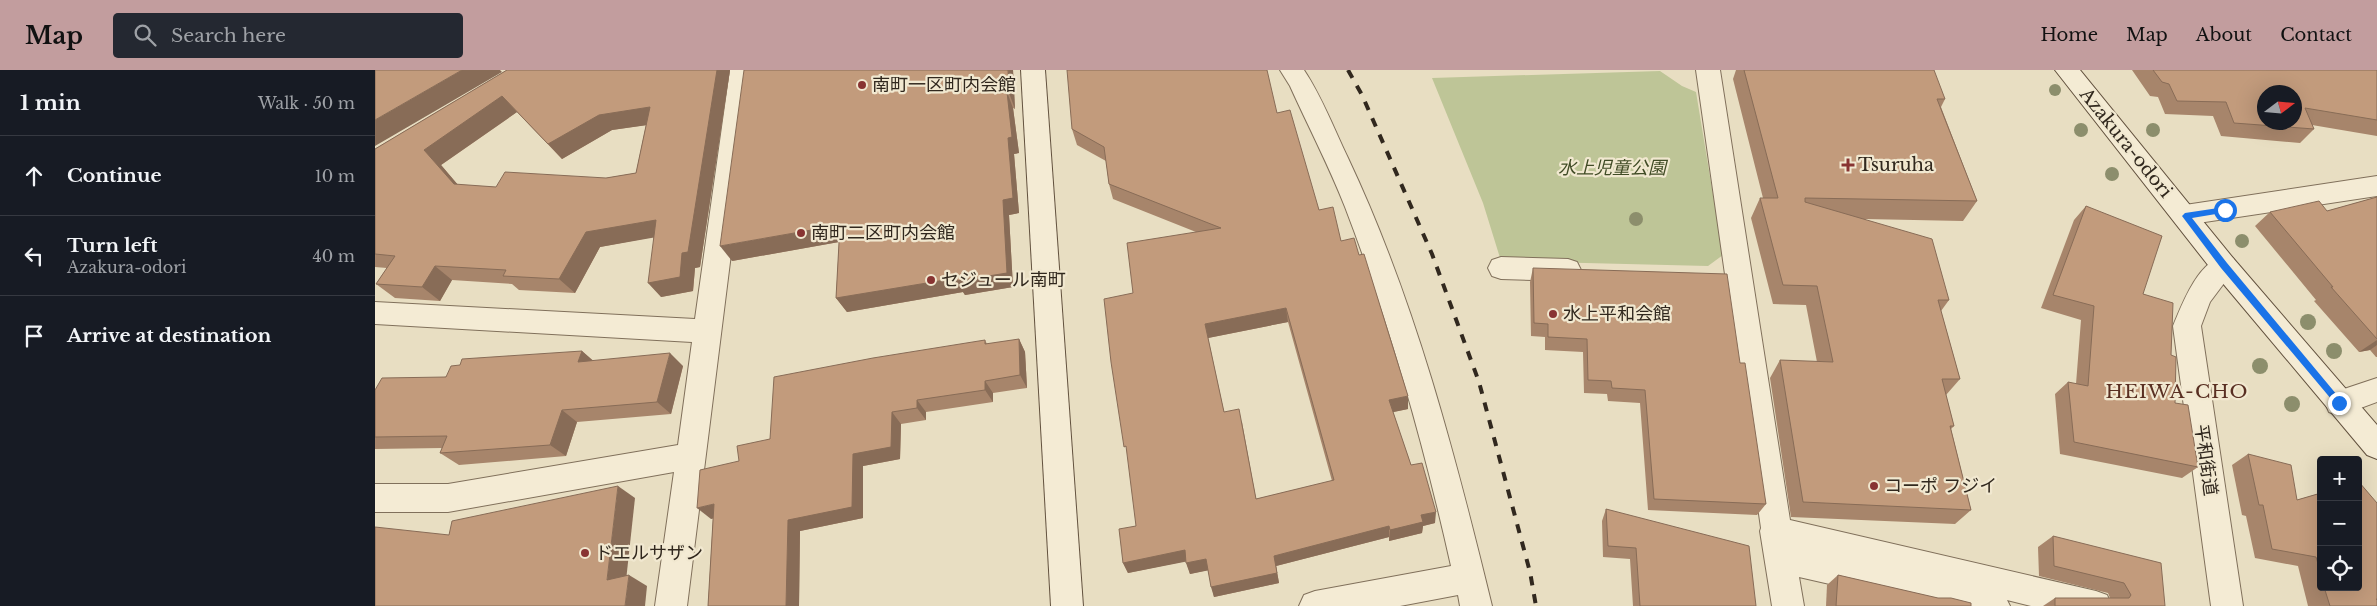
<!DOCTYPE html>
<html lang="en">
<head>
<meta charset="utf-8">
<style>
	:root { --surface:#171b24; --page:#242831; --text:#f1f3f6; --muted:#9ea1a6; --line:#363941; --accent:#c29d9e }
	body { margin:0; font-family:"Libre Baskerville","Noto Sans JP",serif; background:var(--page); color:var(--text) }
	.controls { position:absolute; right:15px; bottom:15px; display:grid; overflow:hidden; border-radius:5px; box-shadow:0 5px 20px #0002 }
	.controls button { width:45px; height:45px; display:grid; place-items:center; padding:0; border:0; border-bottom:1px solid var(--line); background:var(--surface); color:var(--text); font:25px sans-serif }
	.compass { position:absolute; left:1882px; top:15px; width:45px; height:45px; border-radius:50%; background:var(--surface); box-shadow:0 5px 20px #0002; rotate:74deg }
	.stop { position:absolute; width:15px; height:15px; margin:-11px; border:4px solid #1a73e8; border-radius:50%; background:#fff }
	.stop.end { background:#1a73e8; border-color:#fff; box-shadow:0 1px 5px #0008 }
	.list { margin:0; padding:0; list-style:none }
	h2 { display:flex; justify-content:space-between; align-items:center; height:65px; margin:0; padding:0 20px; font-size:21px }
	h2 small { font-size:16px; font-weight:400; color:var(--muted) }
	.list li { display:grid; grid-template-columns:32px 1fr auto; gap:15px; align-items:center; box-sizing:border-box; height:80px; padding:0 20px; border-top:1px solid var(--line) }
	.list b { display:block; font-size:19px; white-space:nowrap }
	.list p { margin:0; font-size:16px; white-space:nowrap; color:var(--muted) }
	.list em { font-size:16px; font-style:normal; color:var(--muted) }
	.icon { flex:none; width:28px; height:28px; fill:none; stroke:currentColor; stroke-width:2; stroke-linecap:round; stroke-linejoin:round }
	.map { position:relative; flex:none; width:2002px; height:536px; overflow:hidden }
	header { display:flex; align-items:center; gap:30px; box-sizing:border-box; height:70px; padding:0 25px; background:var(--accent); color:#111 }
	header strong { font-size:24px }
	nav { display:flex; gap:28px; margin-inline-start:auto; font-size:18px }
	.search { width:350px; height:45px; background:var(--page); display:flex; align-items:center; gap:12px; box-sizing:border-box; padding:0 18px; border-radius:5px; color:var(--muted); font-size:19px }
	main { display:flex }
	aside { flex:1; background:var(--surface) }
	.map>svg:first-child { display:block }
	.green { fill:#bec597 }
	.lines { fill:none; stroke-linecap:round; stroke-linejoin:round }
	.street-casing { stroke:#80705b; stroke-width:2 }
	.secondary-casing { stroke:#62513e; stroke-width:2 }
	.street { fill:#f4ebd4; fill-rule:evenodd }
	.secondary { fill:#f4ebd4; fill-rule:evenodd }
	.rail { stroke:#31281e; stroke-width:4; stroke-dasharray:9 9; stroke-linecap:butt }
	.tree { fill:#8c8e6c }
	.wall { fill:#a7856b; fill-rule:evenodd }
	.shaded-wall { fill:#886c57 }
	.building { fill:#c29b7c; stroke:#886c57; fill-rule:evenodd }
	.route { fill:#1a73e8 }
	.poi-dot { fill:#883432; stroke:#f1e8d0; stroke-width:2 }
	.labels { text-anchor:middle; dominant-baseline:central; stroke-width:4.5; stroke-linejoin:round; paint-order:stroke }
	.poi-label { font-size:18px; fill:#31281e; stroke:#f1e8d0; text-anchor:start }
	.street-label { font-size:18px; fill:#31281e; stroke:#f1e8d0 }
	.park-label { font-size:18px; font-style:italic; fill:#414c26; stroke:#f1e8d0 }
	.neighbourhood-label { font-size:19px; letter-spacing:1px; fill:#592f22; stroke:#f1e8d0 }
</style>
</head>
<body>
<header>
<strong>Map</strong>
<div class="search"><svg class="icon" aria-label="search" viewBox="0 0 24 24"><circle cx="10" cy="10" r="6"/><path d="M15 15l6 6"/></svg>Search here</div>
<nav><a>Home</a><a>Map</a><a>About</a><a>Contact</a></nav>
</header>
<main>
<aside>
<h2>1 min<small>Walk · 50 m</small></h2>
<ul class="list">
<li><svg class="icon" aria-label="ahead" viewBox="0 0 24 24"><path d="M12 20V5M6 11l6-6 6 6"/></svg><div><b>Continue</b></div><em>10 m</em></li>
<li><svg class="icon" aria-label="left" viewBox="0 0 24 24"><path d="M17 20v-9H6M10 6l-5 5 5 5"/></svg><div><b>Turn left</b><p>Azakura-odori</p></div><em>40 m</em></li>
<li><svg class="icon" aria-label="arrive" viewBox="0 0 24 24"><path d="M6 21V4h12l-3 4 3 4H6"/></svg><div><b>Arrive at destination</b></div></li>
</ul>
</aside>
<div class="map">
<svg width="2002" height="536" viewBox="0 0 2002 536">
	<rect width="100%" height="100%" fill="#e8dec2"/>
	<polygon class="green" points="1285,1 1307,16 1321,22 1348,185 1333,196 1126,191 1108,133 1057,8"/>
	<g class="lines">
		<defs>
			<g id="street">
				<polygon points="355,0 379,0 312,536 280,536 299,402 73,442 0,442 0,414 73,414 303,375 317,272 0,254 0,232 320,249"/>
				<path d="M905,0H929C947,27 959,59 973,88C1040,230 1080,384 1117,536H1085L1083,525L1025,536H924L929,525L940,521L1076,496C1049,375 1015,254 970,137C954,96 933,56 915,16Z"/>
				<polygon points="1321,0 1345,0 1415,450 1721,521 1732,525 1737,536 1656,536 1632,530 1635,536 1551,536 1424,507 1429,536 1397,536 1385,461 1386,458"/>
				<polygon points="2002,106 2002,126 1810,155 1801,152 1797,145 1801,138 1810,135"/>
				<path d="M1849,185L1858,188L1862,196L1835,232L1826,256L1868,536H1836L1798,256C1808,232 1822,194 1849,185Z"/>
				<polygon points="1126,187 1193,189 1202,192 1206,200 1202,208 1193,211 1126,209 1117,206 1113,198 1117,190"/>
				<polygon points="2002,308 2002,332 1964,346 1954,342 1950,333 1954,324"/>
			</g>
			<g id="secondary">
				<polygon points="646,0 670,0 708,536 676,536"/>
				<polygon points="1680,0 1705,0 1858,188 2002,355 2002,389 1992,385 1840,204"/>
			</g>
		</defs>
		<use href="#street" class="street-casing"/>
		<use href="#secondary" class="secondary-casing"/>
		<use href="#street" class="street"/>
		<use href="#secondary" class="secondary"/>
		<polyline class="rail" points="973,0 987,25 1057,184 1104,312 1155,502 1161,536"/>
	</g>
	<g class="tree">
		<circle cx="1680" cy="20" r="6"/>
		<circle cx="1706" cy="60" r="7"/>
		<circle cx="1778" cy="60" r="7"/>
		<circle cx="1737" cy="104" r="7"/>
		<circle cx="1261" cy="149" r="7"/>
		<circle cx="1867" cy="171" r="7"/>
		<circle cx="1933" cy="252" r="8"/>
		<circle cx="1959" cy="281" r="8"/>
		<circle cx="1885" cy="296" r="8"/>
		<circle cx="1917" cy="334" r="8"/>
	</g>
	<g class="wall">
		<path d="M132,0H355L325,197L320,198L318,221L286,227L278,167L225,177L200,223L144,220L137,214L77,210L65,231L20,228L1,214L12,198L0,197V79ZM142,42L187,89L237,60L271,55L261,103L231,108L121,117L83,115L66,95Z"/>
		<polygon points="638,0 640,39 638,38 644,83 639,84 644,143 634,145 638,217 590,225 588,222 472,242 461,228 464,172 357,191"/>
		<polygon points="1361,0 1369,0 1570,29 1566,37 1602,131 1588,151 1490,149 1574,230 1566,241 1585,309 1571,325 1579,356 1576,359 1596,440 1580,454 1416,447 1395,308 1405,290 1442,292 1431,235 1398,234 1376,148 1385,128 1388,128 1358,9"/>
		<polygon points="1757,0 2002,0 2002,66 1937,55 1939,59 1925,73 1846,66 1838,46 1790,44 1783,27 1775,26"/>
		<path d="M902,43L944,140L966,171L984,185L1033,339L1018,342L1036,395L1060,453L1048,456L1047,463L1014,471V467L901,496L904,513L839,527L833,500L815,504L811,491L753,503L748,493L761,456L758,223L821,162L738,129L734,114L731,91L702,75L697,59ZM913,252L957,411L881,429L867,352L849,342L833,268Z"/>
		<polygon points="2002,127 2002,287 2001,287 1995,280 1984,282 1939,231 1941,230 1880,156 1895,142 1952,141"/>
		<polygon points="1711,136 1768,224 1796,285 1800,333 1823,397 1807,408 1685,384 1680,324 1693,312 1701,314 1706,250 1666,238 1699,150"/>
		<polygon points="1158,198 1365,293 1391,434 1382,445 1273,440 1265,333 1233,331 1232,324 1209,323 1208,282 1170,280 1170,267 1156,266 1155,212"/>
		<polygon points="644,269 650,282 652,318 618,323 618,332 551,342 551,350 526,354 525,389 488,396 488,448 425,461 424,536 333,536 338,448 336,449 364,391 610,270 612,274"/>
		<polygon points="207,281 218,291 308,296 296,344 202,352 191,386 84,395 65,383 67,378 0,379 0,320"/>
		<polygon points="1873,384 1922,430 1946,423 1946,517 1983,517 2002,536 1933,536 1923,496 1880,488 1871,446 1867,445 1857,395"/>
		<polygon points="1231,439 1381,536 1258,536 1255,489 1228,487 1227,451"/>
		<polygon points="1678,466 1790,536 1668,536 1680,528 1735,528 1733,523 1664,506 1663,477"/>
		<polygon points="1463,505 1596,536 1451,536 1452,515"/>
	</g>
	<g class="shaded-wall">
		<polygon points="87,0 125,0 127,2 0,76 0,50"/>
		<polygon points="342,0 355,0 325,197 320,198 318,221 286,227 273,213 307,183"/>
		<polygon points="633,0 638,0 640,39 634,23"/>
		<polygon points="632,22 638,38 644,83 639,84 644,143 634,145 638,217 590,225 588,222 472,242 461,228 582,208 628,130 633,68"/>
		<polygon points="127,26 142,42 66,95 95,129 79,114 49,80"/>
		<polygon points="275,37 287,53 237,60 187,89 173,74 224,45"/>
		<polygon points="281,150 293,165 225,177 200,223 184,209 211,162"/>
		<polygon points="465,155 475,170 357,191 345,176"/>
		<polygon points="60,196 77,210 65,231 47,217"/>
		<polygon points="911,238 913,252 833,268 852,355 830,254"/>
		<polygon points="644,269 650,282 652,318 645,305"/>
		<polygon points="2002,270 2002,275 1995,280 1984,282"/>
		<polygon points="207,281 222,294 203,292"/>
		<polygon points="295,283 308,296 296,344 282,332"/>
		<polygon points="610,311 618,323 618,332 610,320"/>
		<polygon points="1033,326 1033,339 1014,343 1014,330"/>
		<polygon points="542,330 551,342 551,350 542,338"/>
		<polygon points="187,340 202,352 191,386 175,375"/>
		<polygon points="517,342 526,354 525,389 488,396 488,448 425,461 424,536 411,536 413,450"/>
		<polygon points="243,416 260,428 250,520 232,510"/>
		<polygon points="339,434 353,445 336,449 322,438"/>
		<polygon points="1061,442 1060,453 1048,456 1047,463 1014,471 1015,460 1046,445"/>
		<polygon points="1014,456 1014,467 901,496 904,513 839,527 836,517 899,486"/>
		<polygon points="810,480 814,491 753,503 748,493"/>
		<polygon points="831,489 835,500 815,504 811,493"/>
		<polygon points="254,505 272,516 270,536 250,536"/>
	</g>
	<g class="building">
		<polygon points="0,0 87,0 0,50"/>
		<path d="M132,0H342L313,182L307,183L305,207L273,213L281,150L211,162L184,209L128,206L131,200L60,196L47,217L1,214L20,186L0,184V79ZM127,26L173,74L224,45L275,37L261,103L231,108L130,102L121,117L79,114L49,80Z"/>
		<polygon points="369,0 633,0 634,23 632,22 637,67 633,68 638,128 628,130 632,203 582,211 582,208 461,228 465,155 345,176"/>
		<path d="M692,0H892L902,43L915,40L944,140L958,137L966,171L979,168L984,185L989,184L1033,326L1014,330L1036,395L1047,393L1061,442L1046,445L1048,452L1015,460L1014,456L899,486L902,503L836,517L831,489L811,493L810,480L748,493L744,459L761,456L751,376L749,377L736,292L729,229L758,223L752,173L846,158L734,114L729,77L697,59ZM911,238L959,410L881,429L864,339L849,342L830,254Z"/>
		<polygon points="1369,0 1559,0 1570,29 1562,29 1602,131 1430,128 1430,132 1557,169 1574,230 1563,230 1585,309 1567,309 1579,356 1575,356 1596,440 1428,432 1405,290 1458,292 1442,216 1408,215 1385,128 1403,128"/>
		<path d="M1778,0H2002V50L1930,38L1939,59L1859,53L1851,32L1802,31L1794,14L1787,12ZM1890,22H1920V52H1890Z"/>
		<polygon points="2002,127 2002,269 1956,217 1958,217 1895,142 1944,131 1952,141"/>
		<polygon points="1711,136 1787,166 1768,224 1798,233 1796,285 1801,287 1800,333 1813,335 1823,397 1699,372 1693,312 1713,316 1719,236 1678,225"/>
		<polygon points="1158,198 1352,204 1365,293 1370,293 1391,434 1279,429 1270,320 1237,318 1236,311 1213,310 1212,269 1173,267 1173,254 1159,253"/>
		<polygon points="644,269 645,305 610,311 610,320 542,330 542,338 517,342 516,377 478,384 477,437 413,450 411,536 333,536 339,434 322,438 325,400 364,391 362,376 395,369 399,307 498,288 610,270 610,274"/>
		<polygon points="207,281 203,292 295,283 282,332 187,340 175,375 65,383 72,366 0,367 0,320 7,308 71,307 76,296 85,295 87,289"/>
		<polygon points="1873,384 1916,395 1922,430 1946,423 1946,504 1941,487 1897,479 1888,435 1884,435"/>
		<polygon points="1983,412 1984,412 2002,433 2002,529 2001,529 2002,530 2002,536 1955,536 1949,517 1983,517"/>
		<polygon points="243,416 232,510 254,505 250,536 0,536 0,457 74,465 77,451"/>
		<polygon points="1231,439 1374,476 1381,536 1265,536 1261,478 1233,476"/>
		<polygon points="1678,466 1786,493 1790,536 1680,536 1680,528 1754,528 1756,525 1749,513 1679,496"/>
		<polygon points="1463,505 1563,528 1576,528 1596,533 1596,536 1461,536"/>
	</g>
	<polygon class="route" points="1850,137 1853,138 1853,142 1817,148 1852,193 1967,331 1967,336 1962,336 1846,198 1807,146 1810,143"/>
	<g class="poi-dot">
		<circle cx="487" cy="15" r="5"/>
		<path d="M1470.5 87.5h5v5h5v5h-5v5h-5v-5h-5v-5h5z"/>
		<circle cx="426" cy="163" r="5"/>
		<circle cx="556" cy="210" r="5"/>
		<circle cx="1178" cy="244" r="5"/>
		<circle cx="1499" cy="416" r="5"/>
		<circle cx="210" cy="483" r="5"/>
	</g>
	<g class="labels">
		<g class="poi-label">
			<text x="497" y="15">南町一区町内会館</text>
			<text x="1483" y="95">Tsuruha</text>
			<text x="436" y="163">南町二区町内会館</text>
			<text x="566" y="210">セジュール南町</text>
			<text x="1188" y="244">水上平和会館</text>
			<text x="1509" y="416">コーポ フジイ</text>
			<text x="220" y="483">ドエルサザン</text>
		</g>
		<g class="street-label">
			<text transform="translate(1751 73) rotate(51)">Azakura-odori</text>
			<text transform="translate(1831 390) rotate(82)">平和街道</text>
		</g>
		<g class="park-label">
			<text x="1237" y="98">水上児童公園</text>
		</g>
		<g class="neighbourhood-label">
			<text x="1802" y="321">HEIWA-CHO</text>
		</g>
	</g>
</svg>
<div class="controls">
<button>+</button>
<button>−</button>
<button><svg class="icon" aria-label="locate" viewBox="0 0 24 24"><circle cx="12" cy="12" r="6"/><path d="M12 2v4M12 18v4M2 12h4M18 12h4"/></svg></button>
</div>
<svg class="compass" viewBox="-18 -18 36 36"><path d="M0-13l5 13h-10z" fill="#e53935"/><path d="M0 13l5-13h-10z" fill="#9ea1a6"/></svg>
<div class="stop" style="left:1850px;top:140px"></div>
<div class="stop end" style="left:1964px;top:333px"></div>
</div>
</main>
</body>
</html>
